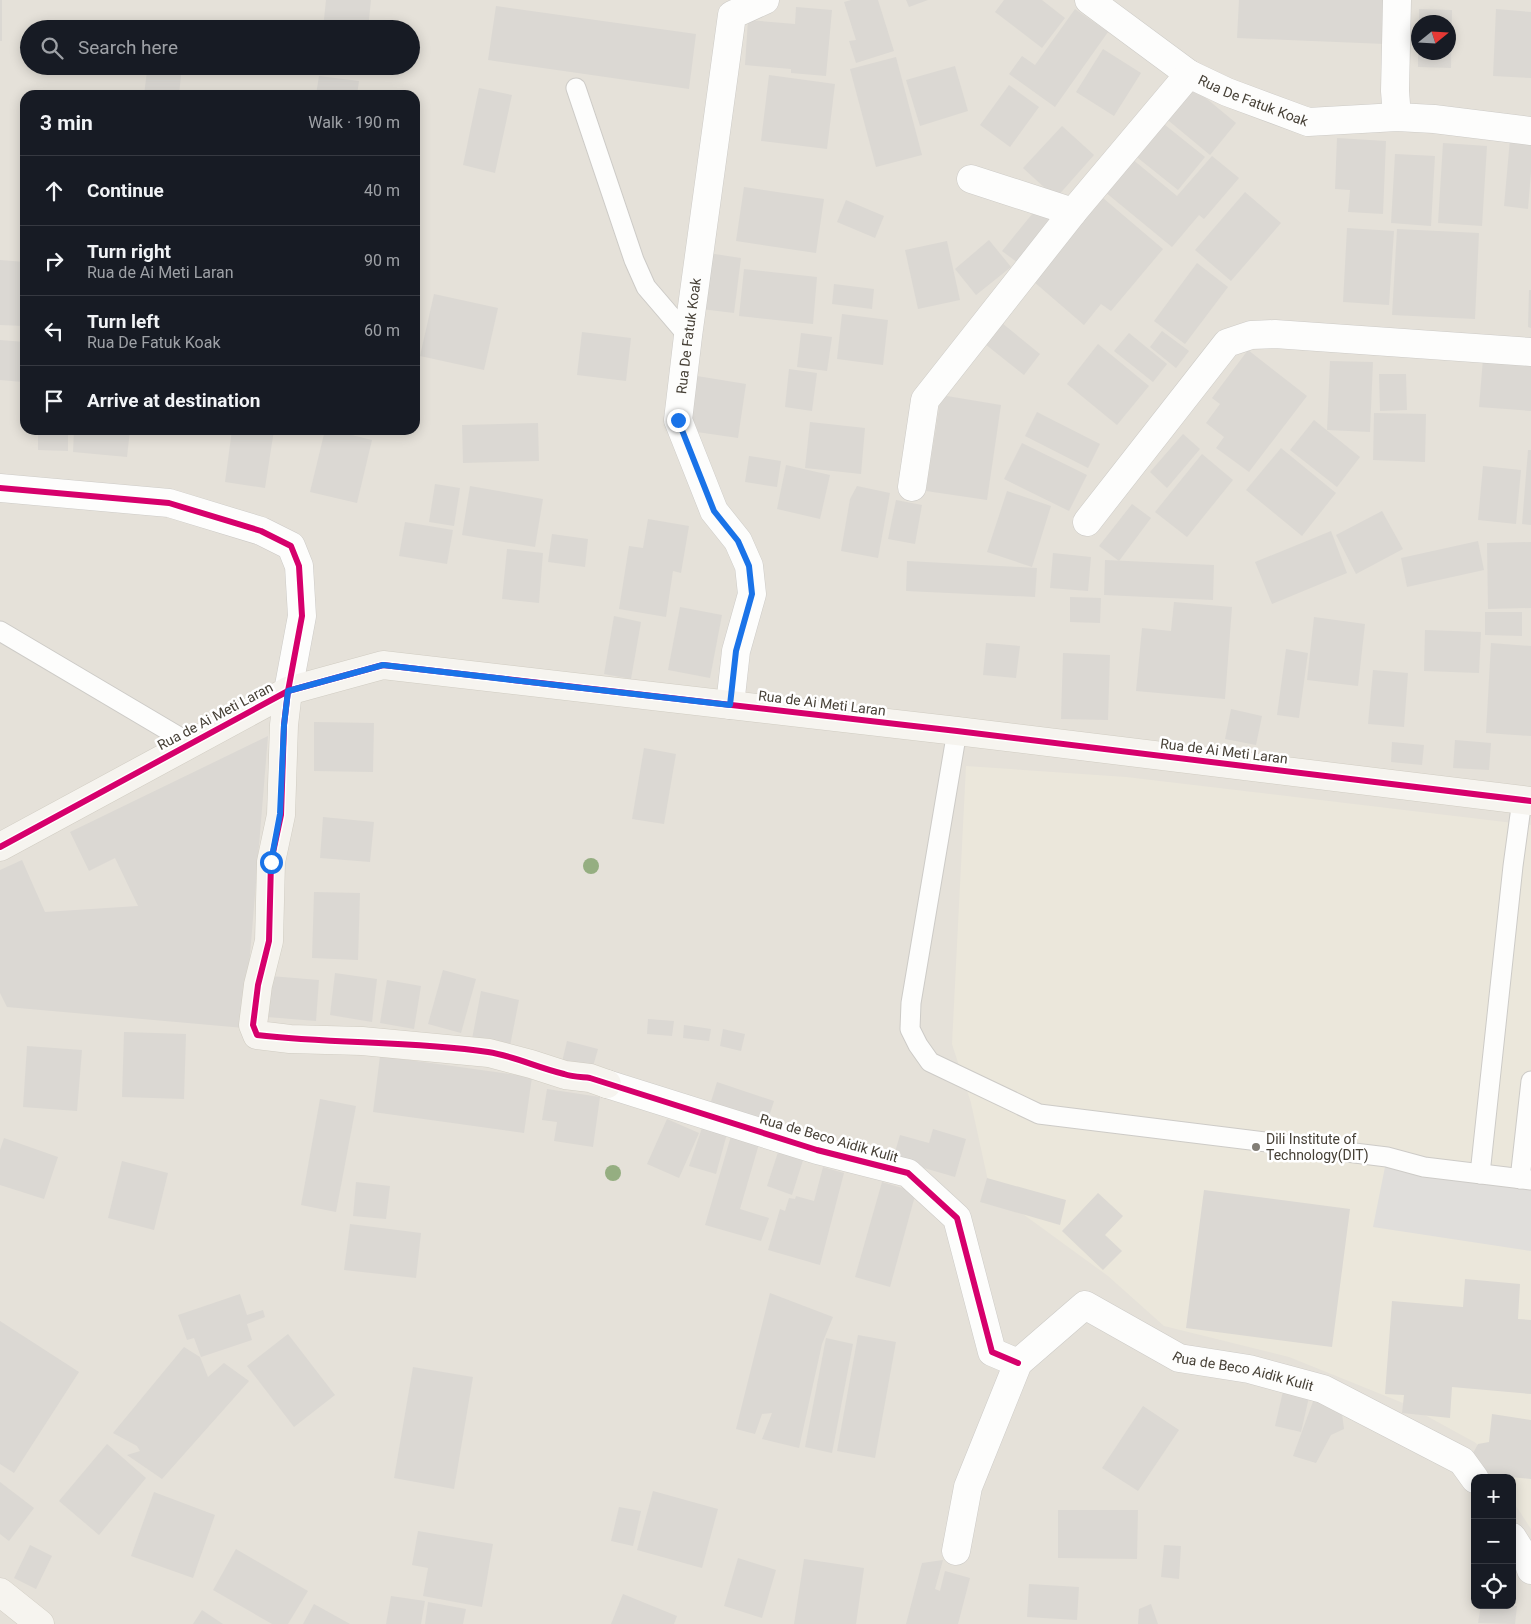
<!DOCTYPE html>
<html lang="en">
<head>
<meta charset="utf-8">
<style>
	:root { --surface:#171b24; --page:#242831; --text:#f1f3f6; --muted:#9ea1a6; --line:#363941 }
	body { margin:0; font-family:Roboto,sans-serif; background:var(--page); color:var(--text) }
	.controls { position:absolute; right:15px; bottom:15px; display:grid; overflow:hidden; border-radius:10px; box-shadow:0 2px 12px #0003 }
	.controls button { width:45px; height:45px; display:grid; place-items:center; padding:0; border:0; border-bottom:1px solid var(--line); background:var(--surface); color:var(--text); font:25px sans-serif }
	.compass { position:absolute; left:1411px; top:15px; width:45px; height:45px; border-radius:50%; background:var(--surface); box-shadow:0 2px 12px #0003; rotate:72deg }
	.stop { position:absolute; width:15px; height:15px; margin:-11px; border:4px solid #1a73e8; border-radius:50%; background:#fff }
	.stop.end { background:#1a73e8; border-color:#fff; box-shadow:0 1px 5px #0008 }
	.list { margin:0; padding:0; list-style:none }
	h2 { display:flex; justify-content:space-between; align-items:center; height:65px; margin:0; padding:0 20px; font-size:21px }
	h2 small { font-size:16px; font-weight:400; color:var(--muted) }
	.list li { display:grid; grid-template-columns:32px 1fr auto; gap:15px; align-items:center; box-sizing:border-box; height:70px; padding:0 20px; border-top:1px solid var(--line) }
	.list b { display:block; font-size:19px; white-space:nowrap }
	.list p { margin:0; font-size:16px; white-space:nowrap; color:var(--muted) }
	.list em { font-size:16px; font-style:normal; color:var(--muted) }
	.icon { flex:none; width:28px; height:28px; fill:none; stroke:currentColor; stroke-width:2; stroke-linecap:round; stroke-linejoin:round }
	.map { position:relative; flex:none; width:1531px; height:1624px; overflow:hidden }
	.search { position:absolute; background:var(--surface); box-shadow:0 2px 12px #0003; left:20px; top:20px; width:400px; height:55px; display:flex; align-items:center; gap:12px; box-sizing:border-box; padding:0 18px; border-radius:28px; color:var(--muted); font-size:19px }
	.panel { position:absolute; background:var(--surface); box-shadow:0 2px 12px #0003; left:20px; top:90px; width:400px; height:345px; border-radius:15px }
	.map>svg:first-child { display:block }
	.residential { fill:#e5e1d9; fill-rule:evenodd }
	.education { fill:#ebe7db }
	.parking { fill:#e0dedb }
	.building { fill:#dbd8d3 }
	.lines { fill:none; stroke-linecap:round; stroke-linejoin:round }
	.lane-casing { stroke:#cdcbc7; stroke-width:21 }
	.street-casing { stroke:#cdcbc7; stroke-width:29 }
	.secondary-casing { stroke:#d0ccc2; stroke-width:29 }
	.lane { stroke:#fdfdfc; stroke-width:19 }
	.street { stroke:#fdfdfc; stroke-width:28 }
	.secondary { stroke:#f6f4ef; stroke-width:28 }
	.cycleway-casing { stroke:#fff; stroke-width:9 }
	.cycleway { stroke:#d6006c; stroke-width:6 }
	.tree { fill:#95ae81 }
	.route { stroke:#1a73e8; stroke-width:6 }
	.poi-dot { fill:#827e76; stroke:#fff; stroke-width:2 }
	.labels { text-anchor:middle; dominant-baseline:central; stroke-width:5; stroke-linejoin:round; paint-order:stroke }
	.street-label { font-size:14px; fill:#474137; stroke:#fff }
	.poi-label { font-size:14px; fill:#474137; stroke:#fff; text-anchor:start }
</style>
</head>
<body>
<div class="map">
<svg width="1531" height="1624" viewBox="0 0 1531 1624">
	<rect width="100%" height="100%" fill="#f1efeb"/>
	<path class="residential" d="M0,0H1531V1624H0ZM1418,22H1448V52H1418ZM29,29H411V66H29ZM25,95H415V430H25ZM1475,1478H1512V1605H1475Z"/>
	<polygon class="education" points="966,766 1126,777 1531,825 1531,1529 1512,1500 1512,1478 1498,1478 1476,1443 1403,1403 1289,1357 1164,1326 1108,1276 990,1190 971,1103 952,1044"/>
	<polygon class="parking" points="1387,1157 1531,1175 1531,1251 1373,1227"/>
	<g class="building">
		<rect x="0" y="0" width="2" height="41"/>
		<polygon points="326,0 371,0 368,29 323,29"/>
		<polygon points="851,0 878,0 894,51 856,63 849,41 856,40 844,2"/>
		<polygon points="906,0 928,0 909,7"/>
		<polygon points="1004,0 1042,0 1065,18 1042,48 995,12"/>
		<polygon points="1239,0 1386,0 1385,44 1237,38"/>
		<polygon points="496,6 696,34 689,89 488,60"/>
		<polygon points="796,7 832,10 826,76 791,73 791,69 745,65 748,20 795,24"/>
		<polygon points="1075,9 1108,32 1055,107 1009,74 1022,56 1035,65"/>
		<polygon points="1419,9 1452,10 1451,68 1418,67 1418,52 1448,52 1448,22 1419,22"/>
		<polygon points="1496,9 1531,12 1531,78 1493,76"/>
		<polygon points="1103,49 1141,73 1114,116 1076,92"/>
		<polygon points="896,57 922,155 876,167 850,69"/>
		<polygon points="320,66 365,66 364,74 319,69"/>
		<polygon points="955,66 968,111 920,126 906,80"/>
		<polygon points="147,71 181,75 179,95 144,95"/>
		<polygon points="769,75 835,84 827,149 761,141"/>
		<polygon points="319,76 359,81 357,95 316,95"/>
		<polygon points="1009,85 1039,107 1010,147 980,125"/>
		<polygon points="1190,85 1236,123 1210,155 1163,116"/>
		<polygon points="479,88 512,95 495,173 463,165"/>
		<polygon points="1160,121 1205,157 1178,190 1133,154"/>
		<polygon points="1062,126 1094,155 1056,198 1023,168"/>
		<polygon points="1337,138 1386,141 1383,214 1348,212 1350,190 1335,189"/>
		<polygon points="1510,139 1531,141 1531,172 1528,209 1504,206"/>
		<polygon points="1443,143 1487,146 1482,226 1438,223"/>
		<polygon points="1126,154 1177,196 1212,156 1239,178 1204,219 1199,215 1172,247 1099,187"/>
		<polygon points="1395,154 1435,156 1431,226 1391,223"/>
		<polygon points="744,187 824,199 816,253 736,241"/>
		<polygon points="1245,192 1281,223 1231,281 1195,250"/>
		<polygon points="1103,198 1163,249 1111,311 1101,304 1084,325 1033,281"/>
		<polygon points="846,200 884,216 875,238 837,222"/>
		<polygon points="1037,208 1056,223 1022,266 1002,251"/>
		<polygon points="1347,228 1394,231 1389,305 1343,302"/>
		<polygon points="1397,229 1479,233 1475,319 1392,315"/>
		<polygon points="989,240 1011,267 976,295 955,269"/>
		<polygon points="947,241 960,300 918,309 905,250"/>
		<polygon points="708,253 741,258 734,313 701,309"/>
		<polygon points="0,260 25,262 25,326 0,325"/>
		<polygon points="1197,263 1228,287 1185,344 1154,321"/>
		<polygon points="744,269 817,277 813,324 739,316"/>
		<polygon points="834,284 874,289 872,309 832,304"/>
		<polygon points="1529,290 1531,290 1531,328 1528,327"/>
		<polygon points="434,294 498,308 484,370 420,356"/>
		<polygon points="842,314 888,320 883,365 837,359"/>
		<polygon points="997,319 1040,354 1024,375 980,340"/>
		<polygon points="1162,331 1189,351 1176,368 1150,347"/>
		<polygon points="582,332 631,338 626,381 577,375"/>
		<polygon points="801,333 832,337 827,371 797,367"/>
		<polygon points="1129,333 1167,364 1153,382 1114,351"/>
		<polygon points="0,340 25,342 23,382 0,380"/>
		<polygon points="1098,344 1149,386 1117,425 1067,384"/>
		<polygon points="1248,350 1307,396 1249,472 1216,448 1224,437 1206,423 1220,404 1212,398"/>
		<polygon points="1483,359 1531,363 1531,411 1479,407"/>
		<polygon points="1330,361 1373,362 1370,432 1327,430"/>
		<polygon points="789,369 817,373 812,411 785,407"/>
		<polygon points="1379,374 1406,374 1407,410 1380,411"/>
		<polygon points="697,376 746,384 738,438 690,431"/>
		<polygon points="941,395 1001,405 987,500 926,491"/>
		<polygon points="1037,412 1100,444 1088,468 1025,436"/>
		<polygon points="1374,413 1426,414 1425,462 1373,460"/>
		<polygon points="1314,420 1360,457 1337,487 1290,450"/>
		<polygon points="810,422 865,428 861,474 805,468"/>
		<polygon points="538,423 539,461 463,463 462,425"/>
		<polygon points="38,430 68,430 68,451 38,450"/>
		<polygon points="74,430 130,430 127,457 73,452"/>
		<polygon points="232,430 274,430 265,488 225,482"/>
		<polygon points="325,430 331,430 372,440 357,503 310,492"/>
		<polygon points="345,430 362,430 361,434"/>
		<polygon points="1183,434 1200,449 1167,488 1150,472"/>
		<polygon points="1022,443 1087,475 1069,511 1004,479"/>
		<polygon points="1281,448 1336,493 1302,536 1246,490"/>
		<polygon points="1528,450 1531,450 1531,525 1522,524"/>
		<polygon points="1202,454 1233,480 1187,537 1155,512"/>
		<polygon points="749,456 781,461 777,487 745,482"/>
		<polygon points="786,465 830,475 820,519 777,509"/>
		<polygon points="1483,466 1521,470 1516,524 1478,520"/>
		<polygon points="435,484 460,488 454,526 429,522"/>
		<polygon points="470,486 543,499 535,547 462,535"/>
		<polygon points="857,486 890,493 878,558 841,551 850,499"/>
		<polygon points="1007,491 1051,506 1032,567 987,552"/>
		<polygon points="896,500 922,505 915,544 888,539"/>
		<polygon points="1132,504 1151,518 1119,561 1099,546"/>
		<polygon points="1382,511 1403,549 1356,574 1336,535"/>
		<polygon points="648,519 689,526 681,573 673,571 666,617 619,609 629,546 643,548"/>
		<polygon points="405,522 453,530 447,564 399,556"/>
		<polygon points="1331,531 1347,573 1272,604 1255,562"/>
		<polygon points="552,534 588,539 585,567 548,562"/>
		<polygon points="1478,541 1484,570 1407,587 1401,558"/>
		<polygon points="1531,542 1531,608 1488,609 1487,543"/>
		<polygon points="507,549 543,553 539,603 502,599"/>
		<polygon points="1053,553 1091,557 1088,591 1050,588"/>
		<polygon points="1105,560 1214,565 1213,600 1104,595"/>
		<polygon points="907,561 1037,568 1035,597 906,591"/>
		<polygon points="1070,597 1101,598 1100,623 1070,622"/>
		<polygon points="1174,602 1232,607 1225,699 1136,691 1142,628 1171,631"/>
		<polygon points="680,607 722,615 710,678 668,670"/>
		<polygon points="1485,612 1522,612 1522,636 1485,635"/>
		<polygon points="614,616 641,622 631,679 604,674"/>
		<polygon points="1314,617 1365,624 1358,686 1307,680"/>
		<polygon points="1425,630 1481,632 1479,673 1424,671"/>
		<polygon points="986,643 1020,646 1016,678 983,675"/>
		<polygon points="1491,643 1531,646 1531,736 1486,733"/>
		<polygon points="1286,649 1308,653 1299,718 1277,715"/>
		<polygon points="1063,653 1110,655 1108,720 1061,719"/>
		<polygon points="1373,670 1408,673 1404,727 1368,724"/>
		<polygon points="1231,709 1262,716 1256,745 1225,739"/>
		<polygon points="314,722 374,723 373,772 314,771"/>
		<polygon points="268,736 244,1028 7,1007 0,993 0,870 22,860 45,912 138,906 115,858 89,871 70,832"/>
		<polygon points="1455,740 1491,743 1489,770 1453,768"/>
		<polygon points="1392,742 1424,745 1422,765 1391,762"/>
		<polygon points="644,748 676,754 664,824 632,819"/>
		<polygon points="323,817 374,822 370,862 320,858"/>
		<polygon points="314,892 360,893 358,960 312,958"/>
		<polygon points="443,970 476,979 461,1033 428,1024"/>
		<polygon points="335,973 377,979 372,1022 330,1015"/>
		<polygon points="270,976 319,980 316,1021 267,1017"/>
		<polygon points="387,980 421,986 414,1029 380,1023"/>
		<polygon points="481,991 519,1000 510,1046 472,1039"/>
		<polygon points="648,1019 674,1021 672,1036 647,1034"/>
		<polygon points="684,1025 711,1029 709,1041 683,1038"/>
		<polygon points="723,1029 745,1034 741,1051 720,1046"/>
		<polygon points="124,1032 186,1034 184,1099 122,1097"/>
		<polygon points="567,1041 598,1049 592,1070 562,1062"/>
		<polygon points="27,1046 82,1050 77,1111 23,1107"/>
		<polygon points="380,1056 532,1077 524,1133 373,1112"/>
		<polygon points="717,1082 774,1101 766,1126 709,1108"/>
		<polygon points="547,1089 600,1097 593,1147 554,1141 557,1122 542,1120"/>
		<polygon points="320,1099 356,1106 336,1212 301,1205"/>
		<polygon points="667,1119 699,1133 679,1178 647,1164"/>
		<polygon points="704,1122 728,1130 716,1174 689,1166"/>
		<polygon points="933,1129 966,1139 955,1177 893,1159 900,1135 929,1143"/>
		<polygon points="731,1136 759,1144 740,1209 769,1218 761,1241 705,1225"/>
		<polygon points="4,1138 58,1157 44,1199 0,1185 0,1150"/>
		<polygon points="780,1146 805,1154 792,1195 767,1186"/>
		<polygon points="122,1161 168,1173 154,1230 108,1218"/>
		<polygon points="823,1167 844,1173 820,1265 768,1250 780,1209 785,1211 789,1198 795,1199 796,1196 814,1201"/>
		<polygon points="987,1178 1066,1200 1060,1225 980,1202"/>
		<polygon points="356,1182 390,1186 386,1219 353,1216"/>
		<polygon points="882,1182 916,1192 890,1287 855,1277"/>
		<polygon points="1204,1190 1350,1209 1332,1347 1186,1328"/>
		<polygon points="1098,1193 1123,1216 1105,1235 1122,1251 1103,1270 1062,1231"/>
		<polygon points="350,1224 421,1233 416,1278 344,1270"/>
		<polygon points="1465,1279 1520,1284 1518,1319 1531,1320 1531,1394 1452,1387 1450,1418 1402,1413 1404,1395 1385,1394 1392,1301 1463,1307"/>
		<polygon points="770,1293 833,1317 822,1344 799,1448 762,1439 772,1413 762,1414 755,1434 736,1429"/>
		<polygon points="240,1294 247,1315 263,1310 265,1317 247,1324 252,1340 201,1357 194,1338 187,1340 178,1315"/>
		<polygon points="0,1321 79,1372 14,1473 0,1464"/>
		<polygon points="288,1334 335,1395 294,1427 247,1366"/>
		<polygon points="858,1335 896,1342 875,1458 837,1451"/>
		<polygon points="826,1338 853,1344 832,1453 805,1447"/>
		<polygon points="184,1347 200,1357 208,1377 224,1363 249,1381 162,1479 127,1455 140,1451 137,1446 113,1433"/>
		<polygon points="413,1367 473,1377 454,1489 394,1478"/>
		<polygon points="1284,1387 1310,1393 1301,1432 1275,1426"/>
		<polygon points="1315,1396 1341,1406 1344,1429 1331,1435 1316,1463 1293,1456"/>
		<polygon points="1143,1406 1179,1430 1138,1491 1102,1468"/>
		<polygon points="1492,1414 1531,1420 1531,1479 1490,1475 1472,1455 1478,1444 1489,1442"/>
		<polygon points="107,1444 146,1478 99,1535 59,1501"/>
		<polygon points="0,1482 34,1508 9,1541 0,1534"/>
		<polygon points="653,1491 718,1509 702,1568 637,1550"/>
		<polygon points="154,1492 215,1515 193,1578 131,1556"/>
		<polygon points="619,1507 641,1511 633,1546 611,1541"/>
		<polygon points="1058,1510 1138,1510 1137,1559 1058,1558"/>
		<polygon points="418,1531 493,1544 482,1607 423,1596 428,1568 412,1565"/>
		<polygon points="30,1545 52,1556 36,1589 14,1578"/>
		<polygon points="1164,1545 1181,1546 1179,1579 1161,1577"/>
		<polygon points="236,1549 308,1591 288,1624 272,1624 213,1590"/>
		<polygon points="738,1558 776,1570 762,1618 724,1606"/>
		<polygon points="804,1559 864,1568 856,1624 794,1624"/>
		<polygon points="943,1560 935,1589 940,1591 945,1571 970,1578 958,1624 906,1624 922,1563"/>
		<polygon points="1029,1584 1079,1587 1077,1620 1027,1617"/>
		<polygon points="623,1594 677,1616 674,1624 611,1624"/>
		<polygon points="391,1596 425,1601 421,1624 386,1624"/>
		<polygon points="428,1602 466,1609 463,1624 425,1624"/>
		<polygon points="314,1604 350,1624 303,1624"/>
		<polygon points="1151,1604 1158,1624 1138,1624 1139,1609"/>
		<polygon points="1481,1605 1517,1606 1515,1624 1478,1623"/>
		<polygon points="202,1610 223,1624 193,1624"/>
	</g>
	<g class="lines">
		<defs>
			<g id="lane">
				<polyline points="576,88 634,260 646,287 688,336"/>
				<polyline points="0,631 191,744"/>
				<polyline points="957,731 911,1003 910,1029 918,1045 930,1062 1039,1114 1387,1157 1424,1167 1531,1180"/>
				<polyline points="1480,1174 1513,866 1522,800"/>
				<polyline points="1520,1179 1531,1081"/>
			</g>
			<g id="street">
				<path id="s1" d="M1089,0L1189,74L1227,92L1308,122L1397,117L1434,119L1531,131"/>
				<polyline points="1397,117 1395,91 1397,0"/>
				<polyline points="971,179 1073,212"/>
				<polyline points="912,487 925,400 1073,212 1189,74"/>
				<polyline points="0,488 169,503 261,531 291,546 299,566 302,616 288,691"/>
				<polyline points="1087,522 1227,343 1251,335 1275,334 1531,352"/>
				<path id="s2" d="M730,705L736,651L752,594L749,566L738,541L714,511L678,420L688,336L732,15L765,0"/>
				<polyline points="607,1084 817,1150 908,1173 957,1218 992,1352 1018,1363"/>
				<polyline points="1512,1537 1529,1564 1531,1570"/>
				<path id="s3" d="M956,1551L968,1487L1018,1363L1085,1305L1179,1358L1249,1369L1323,1389L1462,1461L1475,1479"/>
			</g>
			<g id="secondary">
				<polyline points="288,691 284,725 281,815 271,862 269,941 258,985 253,1025 257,1035 290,1039 362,1041 489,1053 531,1064 565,1075 590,1078 607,1084"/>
				<polyline points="0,847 288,691 383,665 957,731 1531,801"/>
				<polyline points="0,1592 40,1624"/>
			</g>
		</defs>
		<use href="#lane" class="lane-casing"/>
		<use href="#street" class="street-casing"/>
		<use href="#secondary" class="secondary-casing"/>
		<use href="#lane" class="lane"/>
		<use href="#street" class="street"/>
		<use href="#secondary" class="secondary"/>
		<defs>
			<g id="cycleway">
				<path d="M0,488L169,503L261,531L291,546L299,566L302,616L288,691L284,725L281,815L271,862L269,941L258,985L253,1025L257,1035C333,1044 411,1041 488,1052C514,1056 538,1068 564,1074C572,1077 582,1077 590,1078L817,1150L908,1173L957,1218L992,1352L1018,1363"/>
				<polyline points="0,847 288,691 383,665 957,731 1531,801"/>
			</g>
		</defs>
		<use href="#cycleway" class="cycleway-casing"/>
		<use href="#cycleway" class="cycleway"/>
	</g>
	<g class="tree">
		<circle cx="591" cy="866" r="8"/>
		<circle cx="613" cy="1173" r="8"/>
	</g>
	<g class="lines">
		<polyline class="route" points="271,862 280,814 284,725 288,691 383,665 730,705 736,651 752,594 749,566 738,541 714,511 678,420"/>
	</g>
	<circle class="poi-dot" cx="1256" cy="1147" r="5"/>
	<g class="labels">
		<g class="street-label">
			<text stroke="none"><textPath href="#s1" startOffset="194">Rua De Fatuk Koak</textPath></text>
			<text stroke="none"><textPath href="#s2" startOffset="390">Rua De Fatuk Koak</textPath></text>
			<text transform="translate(822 703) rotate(7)">Rua de Ai Meti Laran</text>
			<text transform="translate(215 716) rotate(-28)">Rua de Ai Meti Laran</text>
			<text transform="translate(1224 751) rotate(7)">Rua de Ai Meti Laran</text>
			<text transform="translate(829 1138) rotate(16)">Rua de Beco Aidik Kulit</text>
			<text stroke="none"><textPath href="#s3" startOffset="461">Rua de Beco Aidik Kulit</textPath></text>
		</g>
		<g class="poi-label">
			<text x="1266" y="1139">Dili Institute of<tspan x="1266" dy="16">Technology(DIT)</tspan></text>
		</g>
	</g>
</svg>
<div class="controls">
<button>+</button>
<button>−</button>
<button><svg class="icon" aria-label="locate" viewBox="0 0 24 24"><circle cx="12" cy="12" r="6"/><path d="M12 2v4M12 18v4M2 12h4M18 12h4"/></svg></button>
</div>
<svg class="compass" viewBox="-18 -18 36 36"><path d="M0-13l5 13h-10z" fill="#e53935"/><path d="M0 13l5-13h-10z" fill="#9ea1a6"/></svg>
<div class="stop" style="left:271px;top:862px"></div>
<div class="stop end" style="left:678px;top:420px"></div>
<div class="search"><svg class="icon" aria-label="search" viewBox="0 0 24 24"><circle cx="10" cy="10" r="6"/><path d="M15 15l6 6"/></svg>Search here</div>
<section class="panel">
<h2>3 min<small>Walk · 190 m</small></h2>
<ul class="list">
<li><svg class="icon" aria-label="ahead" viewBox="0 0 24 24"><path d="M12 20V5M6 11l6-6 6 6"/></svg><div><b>Continue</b></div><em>40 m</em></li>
<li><svg class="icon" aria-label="right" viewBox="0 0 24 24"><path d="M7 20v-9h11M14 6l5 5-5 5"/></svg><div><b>Turn right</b><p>Rua de Ai Meti Laran</p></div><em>90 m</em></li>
<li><svg class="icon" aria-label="left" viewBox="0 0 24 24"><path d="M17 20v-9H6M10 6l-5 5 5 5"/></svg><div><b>Turn left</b><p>Rua De Fatuk Koak</p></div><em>60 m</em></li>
<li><svg class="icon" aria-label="arrive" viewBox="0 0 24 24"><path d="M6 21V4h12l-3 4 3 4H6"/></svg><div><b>Arrive at destination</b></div></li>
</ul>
</section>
</div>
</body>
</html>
